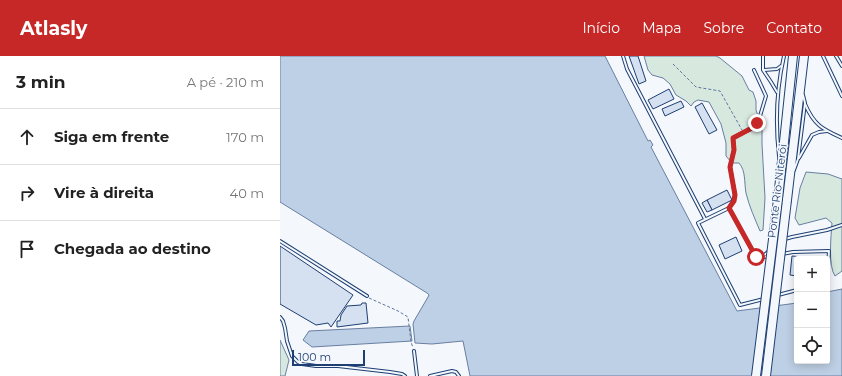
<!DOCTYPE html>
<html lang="pt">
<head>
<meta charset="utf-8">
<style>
	:root { --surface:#fff; --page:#f6f6f6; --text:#222; --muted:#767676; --line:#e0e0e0; --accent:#c62828 }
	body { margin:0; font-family:Montserrat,sans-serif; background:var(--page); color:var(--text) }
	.controls { position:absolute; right:12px; bottom:12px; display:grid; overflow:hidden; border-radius:4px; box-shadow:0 2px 10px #0003 }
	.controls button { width:36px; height:36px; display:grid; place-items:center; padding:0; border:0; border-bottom:1px solid var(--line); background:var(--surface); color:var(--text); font:20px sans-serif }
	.scale { position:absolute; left:12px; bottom:10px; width:73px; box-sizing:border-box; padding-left:4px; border:2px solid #1d3f73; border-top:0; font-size:11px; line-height:14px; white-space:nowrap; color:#1d3f73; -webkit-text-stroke:3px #f4f7fb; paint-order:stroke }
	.stop { position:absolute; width:12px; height:12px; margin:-9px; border:3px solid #c62828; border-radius:50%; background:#fff }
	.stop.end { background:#c62828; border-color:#fff; box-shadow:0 1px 4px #0008 }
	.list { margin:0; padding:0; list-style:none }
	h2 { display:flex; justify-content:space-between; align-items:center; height:52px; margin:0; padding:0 16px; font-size:17px }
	h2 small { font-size:13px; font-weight:400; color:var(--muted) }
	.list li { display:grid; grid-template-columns:26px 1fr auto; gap:12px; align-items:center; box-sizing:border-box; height:56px; padding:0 16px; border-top:1px solid var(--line) }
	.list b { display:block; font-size:15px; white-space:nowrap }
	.list em { font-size:13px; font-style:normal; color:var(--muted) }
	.icon { flex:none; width:22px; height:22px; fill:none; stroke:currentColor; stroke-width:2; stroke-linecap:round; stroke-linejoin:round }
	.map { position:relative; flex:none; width:562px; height:320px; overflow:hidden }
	header { display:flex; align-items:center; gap:24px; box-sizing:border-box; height:56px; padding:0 20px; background:var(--accent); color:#fff }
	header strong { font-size:19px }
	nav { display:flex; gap:22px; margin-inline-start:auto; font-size:14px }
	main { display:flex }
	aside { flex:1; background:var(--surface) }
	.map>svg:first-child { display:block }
	.green { fill:#d7e8df; stroke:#687fa3 }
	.water { fill:#bed0e5; stroke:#687fa3 }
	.building { fill:#d5e0f0; stroke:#1d3f73 }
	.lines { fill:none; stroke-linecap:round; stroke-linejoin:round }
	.lane-casing { stroke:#1d3f73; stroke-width:4 }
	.highway-casing { stroke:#1d3f73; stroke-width:10 }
	.path { stroke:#5e769c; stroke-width:1; stroke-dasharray:3 2; stroke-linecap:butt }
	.lane { stroke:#f4f7fb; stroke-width:2 }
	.highway { stroke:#f4f7fb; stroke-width:8 }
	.highway-bridge-casing { stroke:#1d3f73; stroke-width:10; stroke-linecap:butt }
	.highway-bridge { stroke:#f4f7fb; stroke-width:8 }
	.route { stroke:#c62828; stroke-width:5 }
	.labels { text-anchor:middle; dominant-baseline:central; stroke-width:3; stroke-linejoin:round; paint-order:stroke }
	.street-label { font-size:11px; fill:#1d3f73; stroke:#f4f7fb }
</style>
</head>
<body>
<header>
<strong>Atlasly</strong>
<nav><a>Início</a><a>Mapa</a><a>Sobre</a><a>Contato</a></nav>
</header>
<main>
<aside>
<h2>3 min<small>A pé · 210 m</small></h2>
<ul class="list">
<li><svg class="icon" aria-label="ahead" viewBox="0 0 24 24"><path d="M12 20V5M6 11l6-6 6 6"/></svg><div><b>Siga em frente</b></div><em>170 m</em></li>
<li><svg class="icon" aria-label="right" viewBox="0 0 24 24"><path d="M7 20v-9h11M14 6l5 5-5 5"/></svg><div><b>Vire à direita</b></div><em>40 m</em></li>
<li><svg class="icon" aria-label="arrive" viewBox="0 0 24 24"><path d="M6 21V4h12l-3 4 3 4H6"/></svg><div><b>Chegada ao destino</b></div></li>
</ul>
</aside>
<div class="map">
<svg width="562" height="320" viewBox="0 0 562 320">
	<rect width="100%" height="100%" fill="#f4f7fb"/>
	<g class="green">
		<path d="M364,0H436L440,2L462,20L469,34L473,36L476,45V54L482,72V88L485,142L483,174L480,175C475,163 469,150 466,137C464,126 466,115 459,107H452L446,100V87L441,68L429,46L418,44L414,46L411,50L406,45L396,39L390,28L383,22L372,19L368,14Z"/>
		<path d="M526,116L548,118L562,123V215L555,220C548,210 551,180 552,167L546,162L519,169L515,162L520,132Z"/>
		<polygon points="0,284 9,304 5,320 0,320"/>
	</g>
	<g class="water">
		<polygon points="0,0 325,0 368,85 370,84 373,89 371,91 457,255 517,247 517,305 547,305 547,236 562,233 562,320 190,320 183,285 152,288 135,287 133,268 134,265 148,241 149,239 147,237 0,146"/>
		<polygon points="130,270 132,285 32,291 23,284 29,275"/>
	</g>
	<g class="building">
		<polygon points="349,0 358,0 366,25 359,28"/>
		<polygon points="389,33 394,43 373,53 368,44"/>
		<polygon points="401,45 404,51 385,60 382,53"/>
		<polygon points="422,47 437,74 429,78 415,51"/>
		<polygon points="447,134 452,144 432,154 427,144"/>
		<polygon points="427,144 432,154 427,156 422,147"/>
		<polygon points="456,181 462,195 445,203 439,189"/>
		<polygon points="0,190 73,239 51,271 48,267 36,269 0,248"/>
		<polygon points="512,200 537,202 537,203 517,203 517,220 510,219"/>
		<polygon points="82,247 86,247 88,267 57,271 57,265 60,265 61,259 67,250 81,249"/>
	</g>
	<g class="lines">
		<defs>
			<g id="lane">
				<polyline points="343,0 347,13 425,163"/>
				<polyline points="483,0 483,14 491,26 497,36"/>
				<polyline points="543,0 562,40"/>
				<polyline points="556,0 562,10"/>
				<polyline points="474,14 486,40 480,60 477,67 472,72 453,82 454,94 450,111 455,139 453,145 449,152 476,201 481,202 488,200"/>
				<polyline points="484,14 497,13 501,10"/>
				<path d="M525,48C534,69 542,73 562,82"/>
				<path d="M499,100C495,65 496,35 504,0"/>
				<polyline points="519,102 532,79 539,76 547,75"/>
				<polyline points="514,114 518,103 525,47 523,39"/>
				<polyline points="449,152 418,167 460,249 484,243"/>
				<polyline points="505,183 512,181 547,174 562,169"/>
				<polyline points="0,185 87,240"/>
				<polyline points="502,198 513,196 549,195 547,227"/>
				<polyline points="482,201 489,195"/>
				<polyline points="498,239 517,234"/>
				<polyline points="0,261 3,265 5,272 7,285 12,300 18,306 22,308 36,310 58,310 110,316 122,318 125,320"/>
				<polyline points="134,295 137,320"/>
				<polyline points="150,320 172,315 176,316 179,320"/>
			</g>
			<g id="highway">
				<polyline points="498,143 513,0"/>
				<polyline points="507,144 524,0"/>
			</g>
		</defs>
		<use href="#lane" class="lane-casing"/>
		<use href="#highway" class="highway-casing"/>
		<g class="path">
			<polyline points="393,8 416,31 440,35 462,74"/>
			<polyline points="89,242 118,255 128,261 131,286 133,292"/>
		</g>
		<use href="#lane" class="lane"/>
		<use href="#highway" class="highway"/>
		<defs>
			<g id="highway-bridge">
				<polyline points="476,320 498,143"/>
				<polyline points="486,320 507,144"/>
			</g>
		</defs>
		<use href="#highway-bridge" class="highway-bridge-casing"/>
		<use href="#highway-bridge" class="highway-bridge"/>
	</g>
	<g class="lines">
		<polyline class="route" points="476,201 449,152 454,145 455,139 450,111 454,94 453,82 472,72 477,67"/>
	</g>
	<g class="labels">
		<g class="street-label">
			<text transform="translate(497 135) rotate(-83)">Ponte Rio-Niterói</text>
		</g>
	</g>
</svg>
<div class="controls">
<button>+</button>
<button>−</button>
<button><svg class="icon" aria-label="locate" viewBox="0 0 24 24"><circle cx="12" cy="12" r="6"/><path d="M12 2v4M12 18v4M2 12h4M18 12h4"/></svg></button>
</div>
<div class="scale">100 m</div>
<div class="stop" style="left:476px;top:201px"></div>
<div class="stop end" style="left:477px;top:67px"></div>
</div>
</main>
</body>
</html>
